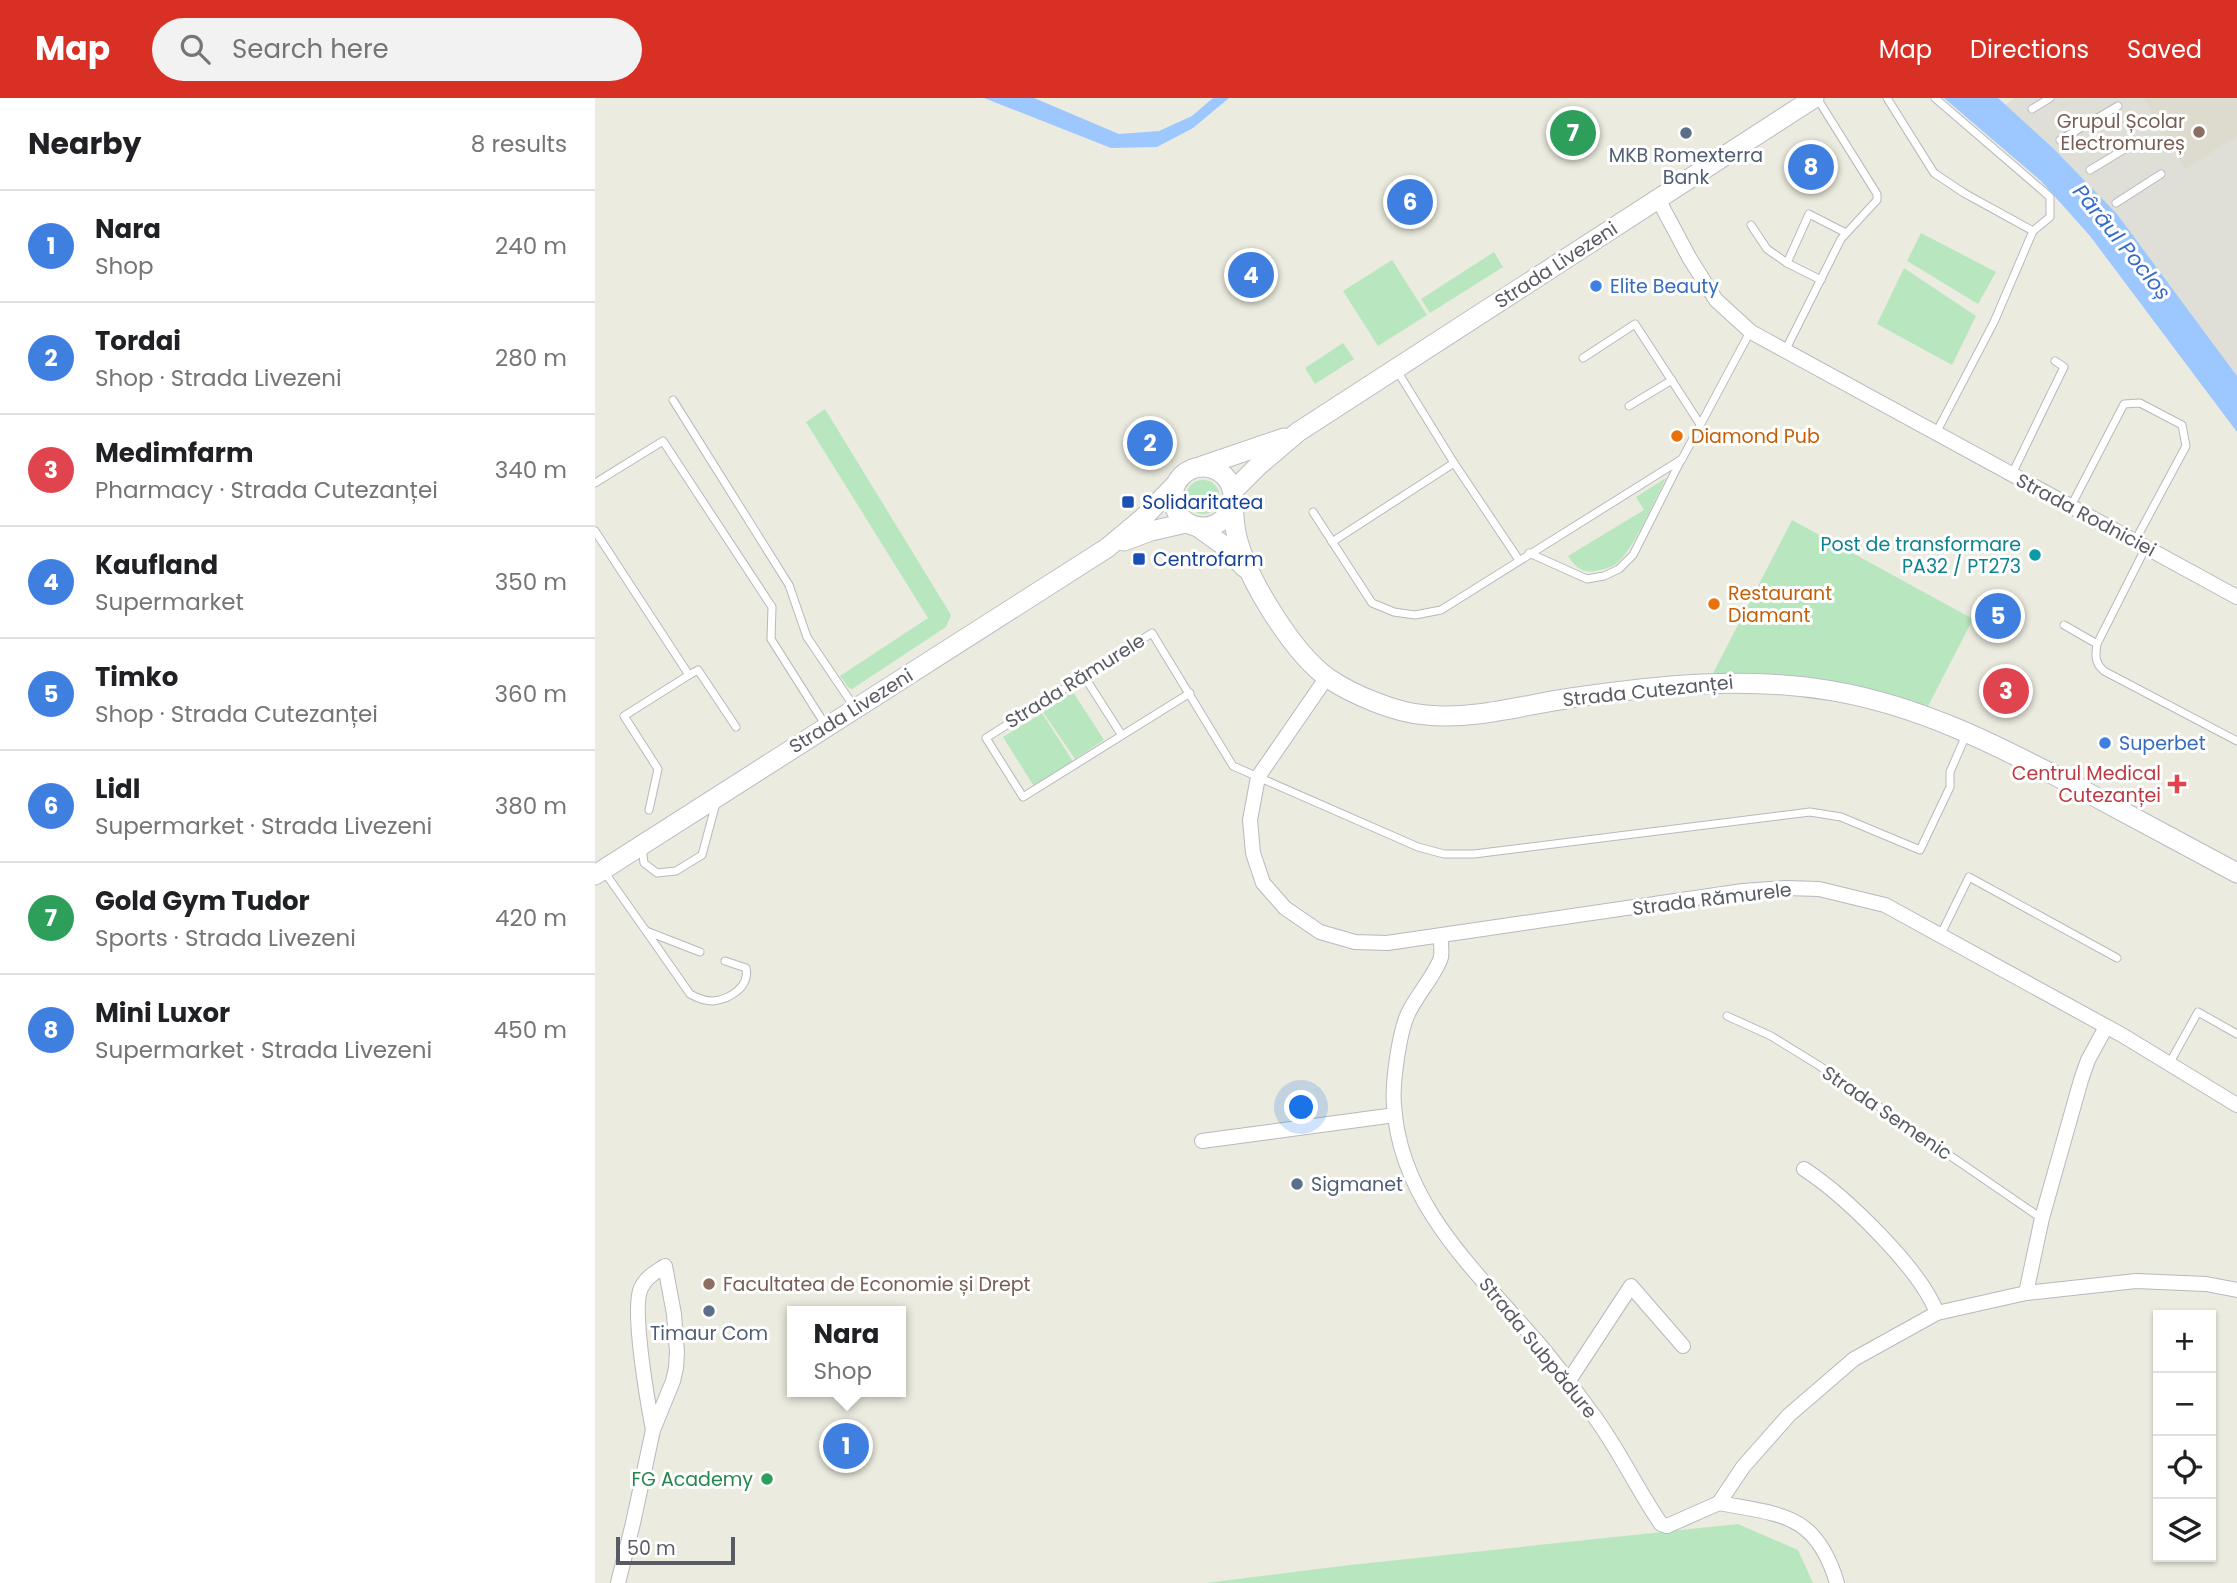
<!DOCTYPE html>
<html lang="en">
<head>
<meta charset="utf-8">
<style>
	:root { --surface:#fff; --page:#f2f2f2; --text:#202124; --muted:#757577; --line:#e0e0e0; --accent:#d93025 }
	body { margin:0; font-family:Poppins,sans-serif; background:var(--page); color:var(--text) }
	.controls { position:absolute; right:21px; bottom:21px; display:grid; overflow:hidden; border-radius:0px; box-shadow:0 2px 5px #0004 }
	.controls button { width:63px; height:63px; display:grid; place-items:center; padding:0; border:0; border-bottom:2px solid var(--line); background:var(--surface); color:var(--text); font:35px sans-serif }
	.scale { position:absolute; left:21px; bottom:18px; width:119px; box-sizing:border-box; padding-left:7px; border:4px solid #585b61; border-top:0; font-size:19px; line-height:24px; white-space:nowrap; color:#585b61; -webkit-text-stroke:5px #fff; paint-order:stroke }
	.you { position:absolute; left:707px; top:1010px; width:24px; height:24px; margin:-18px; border:5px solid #fff; border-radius:50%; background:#1a73e8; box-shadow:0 0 0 10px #1a73e833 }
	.badge { display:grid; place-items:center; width:46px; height:46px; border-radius:50%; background:var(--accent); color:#fff; font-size:23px; font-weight:700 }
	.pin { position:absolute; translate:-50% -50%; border:4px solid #fff; box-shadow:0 2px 7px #0006 }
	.popup { position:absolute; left:192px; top:1208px; width:119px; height:91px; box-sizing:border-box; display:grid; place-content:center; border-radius:0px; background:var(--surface); filter:drop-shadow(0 2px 5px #0005); font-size:23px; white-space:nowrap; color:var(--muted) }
	.popup b { font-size:26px; color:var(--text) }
	.popup::after { content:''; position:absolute; left:50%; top:100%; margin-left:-14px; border:14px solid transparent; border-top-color:var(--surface) }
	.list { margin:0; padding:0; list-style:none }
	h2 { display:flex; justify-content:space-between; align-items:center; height:91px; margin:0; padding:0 28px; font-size:30px }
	h2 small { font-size:23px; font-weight:400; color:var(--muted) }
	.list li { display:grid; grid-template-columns:46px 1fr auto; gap:21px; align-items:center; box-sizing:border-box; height:112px; padding:0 28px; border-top:2px solid var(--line) }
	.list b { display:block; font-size:26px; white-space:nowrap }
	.list p { margin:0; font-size:23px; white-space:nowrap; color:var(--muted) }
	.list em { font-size:23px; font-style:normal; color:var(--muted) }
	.icon { flex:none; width:38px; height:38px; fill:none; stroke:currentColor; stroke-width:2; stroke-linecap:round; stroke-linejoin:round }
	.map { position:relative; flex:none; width:1642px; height:1485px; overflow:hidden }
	header { display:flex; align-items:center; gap:42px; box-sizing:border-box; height:98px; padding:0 35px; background:var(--accent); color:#fff }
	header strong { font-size:33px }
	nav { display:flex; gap:38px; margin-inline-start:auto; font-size:24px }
	.search { width:490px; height:63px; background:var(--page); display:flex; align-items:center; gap:18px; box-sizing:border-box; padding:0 24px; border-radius:38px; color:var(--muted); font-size:26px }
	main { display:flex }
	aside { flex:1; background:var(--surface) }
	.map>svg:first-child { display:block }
	.industrial { fill:#dfded7 }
	.education { fill:#dcdbcd }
	.green { fill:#b8e7bf }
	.water { fill:#9cc7ff }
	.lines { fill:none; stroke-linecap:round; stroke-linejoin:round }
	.lane-casing { stroke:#b7b9bf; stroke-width:9 }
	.street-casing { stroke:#b7b9bf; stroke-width:16 }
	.secondary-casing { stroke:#babcc4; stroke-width:21 }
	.lane { stroke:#fff; stroke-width:7 }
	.street { stroke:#fff; stroke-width:14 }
	.secondary { stroke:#fff; stroke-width:19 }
	.education-dot { fill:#8d6e63; stroke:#fff; stroke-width:2.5 }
	.service-dot { fill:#5c6f8a; stroke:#fff; stroke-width:2.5 }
	.shop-dot { fill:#3f7fe0; stroke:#fff; stroke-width:2.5 }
	.food-dot { fill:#e8710a; stroke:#fff; stroke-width:2.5 }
	.transit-dot { fill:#1a4fb4; stroke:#fff; stroke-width:2.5 }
	.culture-dot { fill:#0f9aa8; stroke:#fff; stroke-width:2.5 }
	.health-dot { fill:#e0444e; stroke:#fff; stroke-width:2.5 }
	.leisure-dot { fill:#2e9e5b; stroke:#fff; stroke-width:2.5 }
	.labels { text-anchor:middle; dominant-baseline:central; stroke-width:6; stroke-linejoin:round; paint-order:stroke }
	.education-label { font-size:19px; fill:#785e54; stroke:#fff; text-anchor:end }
	.service-label { font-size:19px; fill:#4e5e75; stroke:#fff }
	.street-label { font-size:19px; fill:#585b61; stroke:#fff }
	.shop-label { font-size:19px; fill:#366cbe; stroke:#fff; text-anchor:start }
	.food-label { font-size:19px; fill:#c56008; stroke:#fff; text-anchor:start }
	.transit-label { font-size:19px; fill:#164399; stroke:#fff; text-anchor:start }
	.culture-label { font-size:19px; fill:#0d838f; stroke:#fff; text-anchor:end }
	.health-label { font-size:19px; fill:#be3a42; stroke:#fff; text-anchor:end }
	.leisure-label { font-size:19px; fill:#27864d; stroke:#fff; text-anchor:end }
	.water-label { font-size:21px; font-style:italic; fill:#376bca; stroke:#fff }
</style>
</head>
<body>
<header>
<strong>Map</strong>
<div class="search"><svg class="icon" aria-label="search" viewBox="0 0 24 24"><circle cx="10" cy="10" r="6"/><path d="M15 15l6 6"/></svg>Search here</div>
<nav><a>Map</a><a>Directions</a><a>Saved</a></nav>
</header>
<main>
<aside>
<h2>Nearby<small>8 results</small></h2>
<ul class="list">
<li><span class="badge" style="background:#3f7fe0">1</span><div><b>Nara</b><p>Shop</p></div><em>240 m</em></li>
<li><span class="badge" style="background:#3f7fe0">2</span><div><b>Tordai</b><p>Shop · Strada Livezeni</p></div><em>280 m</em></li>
<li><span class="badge" style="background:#e0444e">3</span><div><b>Medimfarm</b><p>Pharmacy · Strada Cutezanței</p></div><em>340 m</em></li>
<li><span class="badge" style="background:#3f7fe0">4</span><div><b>Kaufland</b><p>Supermarket</p></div><em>350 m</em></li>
<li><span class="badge" style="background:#3f7fe0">5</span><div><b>Timko</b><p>Shop · Strada Cutezanței</p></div><em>360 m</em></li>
<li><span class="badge" style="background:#3f7fe0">6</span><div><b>Lidl</b><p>Supermarket · Strada Livezeni</p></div><em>380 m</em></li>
<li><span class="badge" style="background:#2e9e5b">7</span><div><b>Gold Gym Tudor</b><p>Sports · Strada Livezeni</p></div><em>420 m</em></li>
<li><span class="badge" style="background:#3f7fe0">8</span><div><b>Mini Luxor</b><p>Supermarket · Strada Livezeni</p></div><em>450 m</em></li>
</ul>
</aside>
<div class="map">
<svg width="1642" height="1485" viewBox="0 0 1642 1485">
	<rect width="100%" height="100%" fill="#ecebdf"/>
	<polygon class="industrial" points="1420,0 1548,0 1590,72 1642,38 1642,278 1522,116 1458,50 1410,7"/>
	<polygon class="education" points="1548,0 1642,0 1642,38 1590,72"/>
	<g class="green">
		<polygon points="1326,135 1401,174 1383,206 1312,163"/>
		<polygon points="899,154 908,169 835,215 826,201"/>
		<polygon points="797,162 832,217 783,248 748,193"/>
		<polygon points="1309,170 1381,218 1357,267 1282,226"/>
		<polygon points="748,245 759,261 720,286 710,270"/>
		<polygon points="230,311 356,517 351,529 257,591 254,590 245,578 333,520 211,324"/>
		<path d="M1071,380C1060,401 1038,453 1021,466C1014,470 1007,472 1000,473C987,475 980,469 973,458L1049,412L1041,399Z"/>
		<circle cx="608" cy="399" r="17"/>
		<polygon points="1197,422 1378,521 1329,616 1113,585"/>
		<polygon points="478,594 509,642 480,661 448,614"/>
		<polygon points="447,615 479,665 440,690 408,639"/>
		<polygon points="1143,1426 1203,1452 1218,1485 611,1485 755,1467"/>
	</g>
	<g class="water">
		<polygon points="389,0 439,0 524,36 564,33 597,18 618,0 634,0 598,30 562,49 516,50"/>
		<polygon points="1349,0 1403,0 1458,50 1522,116 1642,278 1642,334 1495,138 1446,83"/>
	</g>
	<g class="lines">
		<defs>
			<g id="lane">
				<polyline points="1292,0 1339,75 1369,95 1438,133"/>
				<polyline points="1340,0 1455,99 1455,119 1438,133 1399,224 1341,335"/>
				<polyline points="1437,11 1455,0"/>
				<polyline points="1465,42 1523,8"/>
				<polyline points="1495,72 1543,43"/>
				<polyline points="1521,105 1566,76"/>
				<polyline points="1156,127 1172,151 1192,165 1226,182"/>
				<polyline points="1192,165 1214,116 1251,135"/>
				<polyline points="1190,253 1246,141 1282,102 1282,96 1222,0"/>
				<polyline points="988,260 1040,226 1105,326"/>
				<polyline points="801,271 859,365 924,462"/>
				<polyline points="78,302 194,487 212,539 260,610"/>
				<polyline points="1034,308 1077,282"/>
				<polyline points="1417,376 1469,269 1460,263"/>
				<polyline points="0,385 68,343 177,509 176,541 231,628"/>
				<polyline points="1476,408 1529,306 1545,305 1587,327 1591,348 1540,443"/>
				<polyline points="718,414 777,505 799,514 820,517 846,512 1087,361 1155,234"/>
				<polyline points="0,433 94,577 29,618 63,671 54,712"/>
				<polyline points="737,444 859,365"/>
				<path d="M1551,449L1502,546C1500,558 1500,565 1509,573L1642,643"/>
				<polyline points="934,455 992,481 1009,478 1024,471 1038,457 1086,362"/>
				<polyline points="1469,527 1502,546"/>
				<polyline points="94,577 103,572 141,629"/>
				<polyline points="489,578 526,636"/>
				<polyline points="595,595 428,699 391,640 557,535 638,668 823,749 849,756 879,756 1215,714 1246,719 1325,752 1355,689 1355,674 1371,637"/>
				<polyline points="47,750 49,765 62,775 81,773 107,757 121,705"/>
				<polyline points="8,772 51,833"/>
				<polyline points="1346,836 1374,779 1522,860"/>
				<path d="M105,854L51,833L95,896C102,900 109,903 118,903C135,901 155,889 151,870L130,863"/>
				<polyline points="1132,918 1176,938 1223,967 1446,1120"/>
				<polyline points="1574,966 1603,914 1642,936"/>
			</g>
			<g id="street">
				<polyline points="1063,101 1095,161 1121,202 1156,234 1642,499"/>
				<polyline points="732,579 663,679 655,722 658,755 668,785 690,810 725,834 760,844 792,845 1148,793 1190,790 1224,791 1290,807 1527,937 1642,1007"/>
				<path d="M845,838C846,844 847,852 846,859C842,875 819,900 812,918C804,937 797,986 799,1007C805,1107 884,1176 944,1246C963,1268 979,1291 996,1314C1023,1349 1041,1390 1066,1426L1072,1428L1124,1405"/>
				<polyline points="607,1043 800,1017"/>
				<path d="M1209,1071C1249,1097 1325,1170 1342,1215"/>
				<polyline points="1431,1195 1447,1120 1486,982 1493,962 1511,929"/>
				<polyline points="973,1284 1036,1188 1088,1248"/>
				<polyline points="1124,1405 1148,1369 1194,1317 1259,1261 1342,1215 1431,1195 1541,1183 1611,1186 1642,1192"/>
				<path d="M1124,1405C1187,1417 1221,1415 1242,1485"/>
				<path d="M23,1485L38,1425L58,1332L78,1283L81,1270L82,1254L79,1216L70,1168C61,1174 51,1179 46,1190C36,1210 53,1306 58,1332"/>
			</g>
			<g id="secondary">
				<polyline points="607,368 689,340"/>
				<circle cx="608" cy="399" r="30"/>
				<polyline points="638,393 663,368 703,334 1219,0"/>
				<path d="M638,404C639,416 639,428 642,439C652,481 698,555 733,580C758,597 801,615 831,617C879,622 928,607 976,600C1063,587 1151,578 1238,593C1326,608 1404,648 1482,689C1535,718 1589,746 1642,775"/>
				<polyline points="603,429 628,447 650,470"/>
				<polyline points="529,443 556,433 591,425"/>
				<polyline points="0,777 512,450 548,420 579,388"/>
			</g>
		</defs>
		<use href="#lane" class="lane-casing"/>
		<use href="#street" class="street-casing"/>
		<use href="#secondary" class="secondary-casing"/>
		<use href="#lane" class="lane"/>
		<use href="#street" class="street"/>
		<use href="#secondary" class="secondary"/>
	</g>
	<g class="education-dot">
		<circle cx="1604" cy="34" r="7"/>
		<circle cx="114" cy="1186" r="7"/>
	</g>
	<g class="service-dot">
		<circle cx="1091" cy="35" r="7"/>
		<circle cx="702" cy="1086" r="7"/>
		<circle cx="114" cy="1213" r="7"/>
	</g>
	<g class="shop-dot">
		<circle cx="1001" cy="188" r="7"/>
		<circle cx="1510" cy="645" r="7"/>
	</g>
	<g class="food-dot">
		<circle cx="1082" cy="338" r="7"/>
		<circle cx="1119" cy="506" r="7"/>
	</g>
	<g class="transit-dot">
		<rect x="526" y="397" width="14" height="14" rx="3.5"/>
		<rect x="537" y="454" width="14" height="14" rx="3.5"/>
	</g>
	<circle class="culture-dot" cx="1440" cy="457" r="7"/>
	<path class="health-dot" d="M1578.5 675.5h7v7h7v7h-7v7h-7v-7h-7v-7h7z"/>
	<circle class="leisure-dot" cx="172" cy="1381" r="7"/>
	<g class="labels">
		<g class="education-label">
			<text x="1590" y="23">Grupul Școlar<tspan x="1590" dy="22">Electromureș</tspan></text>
			<text x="128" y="1186" text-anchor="start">Facultatea de Economie și Drept</text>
		</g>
		<g class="service-label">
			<text x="1091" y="57">MKB Romexterra<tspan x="1091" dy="22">Bank</tspan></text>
			<text x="716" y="1086" text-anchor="start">Sigmanet</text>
			<text x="114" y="1235">Timaur Com</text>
		</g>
		<g class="street-label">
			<text transform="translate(961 167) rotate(-33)">Strada Livezeni</text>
			<text transform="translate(1491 417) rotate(28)">Strada Rodniciei</text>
			<text transform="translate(480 583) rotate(-32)">Strada Rămurele</text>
			<text transform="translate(1053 593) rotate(-6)">Strada Cutezanței</text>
			<text transform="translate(256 613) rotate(-32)">Strada Livezeni</text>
			<text transform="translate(1117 801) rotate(-7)">Strada Rămurele</text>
			<text transform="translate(1292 1015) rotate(34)">Strada Semenic</text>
			<text transform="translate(943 1250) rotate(51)">Strada Subpădure</text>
		</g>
		<g class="shop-label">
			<text x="1015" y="188">Elite Beauty</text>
			<text x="1524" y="645">Superbet</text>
		</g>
		<g class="food-label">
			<text x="1096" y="338">Diamond Pub</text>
			<text x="1133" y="495">Restaurant<tspan x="1133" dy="22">Diamant</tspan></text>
		</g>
		<g class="transit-label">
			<text x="547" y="404">Solidaritatea</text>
			<text x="558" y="461">Centrofarm</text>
		</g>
		<g class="culture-label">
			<text x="1426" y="446">Post de transformare<tspan x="1426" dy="22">PA32 / PT273</tspan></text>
		</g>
		<g class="health-label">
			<text x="1566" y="675">Centrul Medical<tspan x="1566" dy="22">Cutezanței</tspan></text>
		</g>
		<g class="leisure-label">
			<text x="158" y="1381">FG Academy</text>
		</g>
		<g class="water-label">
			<text transform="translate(1527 144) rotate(51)">Pârâul Pocloș</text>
		</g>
	</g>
</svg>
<div class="controls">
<button>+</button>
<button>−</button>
<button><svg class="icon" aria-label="locate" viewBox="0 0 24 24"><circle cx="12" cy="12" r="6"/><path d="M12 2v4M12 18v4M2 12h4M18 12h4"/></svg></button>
<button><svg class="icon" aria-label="layers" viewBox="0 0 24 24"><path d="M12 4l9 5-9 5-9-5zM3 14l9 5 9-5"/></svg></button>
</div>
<div class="scale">50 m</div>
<div class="you"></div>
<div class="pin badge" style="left:251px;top:1348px;background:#3f7fe0">1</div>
<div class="popup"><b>Nara</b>Shop</div>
<div class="pin badge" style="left:555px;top:345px;background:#3f7fe0">2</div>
<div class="pin badge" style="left:1411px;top:593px;background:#e0444e">3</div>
<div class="pin badge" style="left:656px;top:177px;background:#3f7fe0">4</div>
<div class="pin badge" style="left:1403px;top:518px;background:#3f7fe0">5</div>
<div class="pin badge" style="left:815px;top:104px;background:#3f7fe0">6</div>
<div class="pin badge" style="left:978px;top:35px;background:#2e9e5b">7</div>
<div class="pin badge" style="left:1216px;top:69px;background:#3f7fe0">8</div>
</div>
</main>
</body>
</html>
